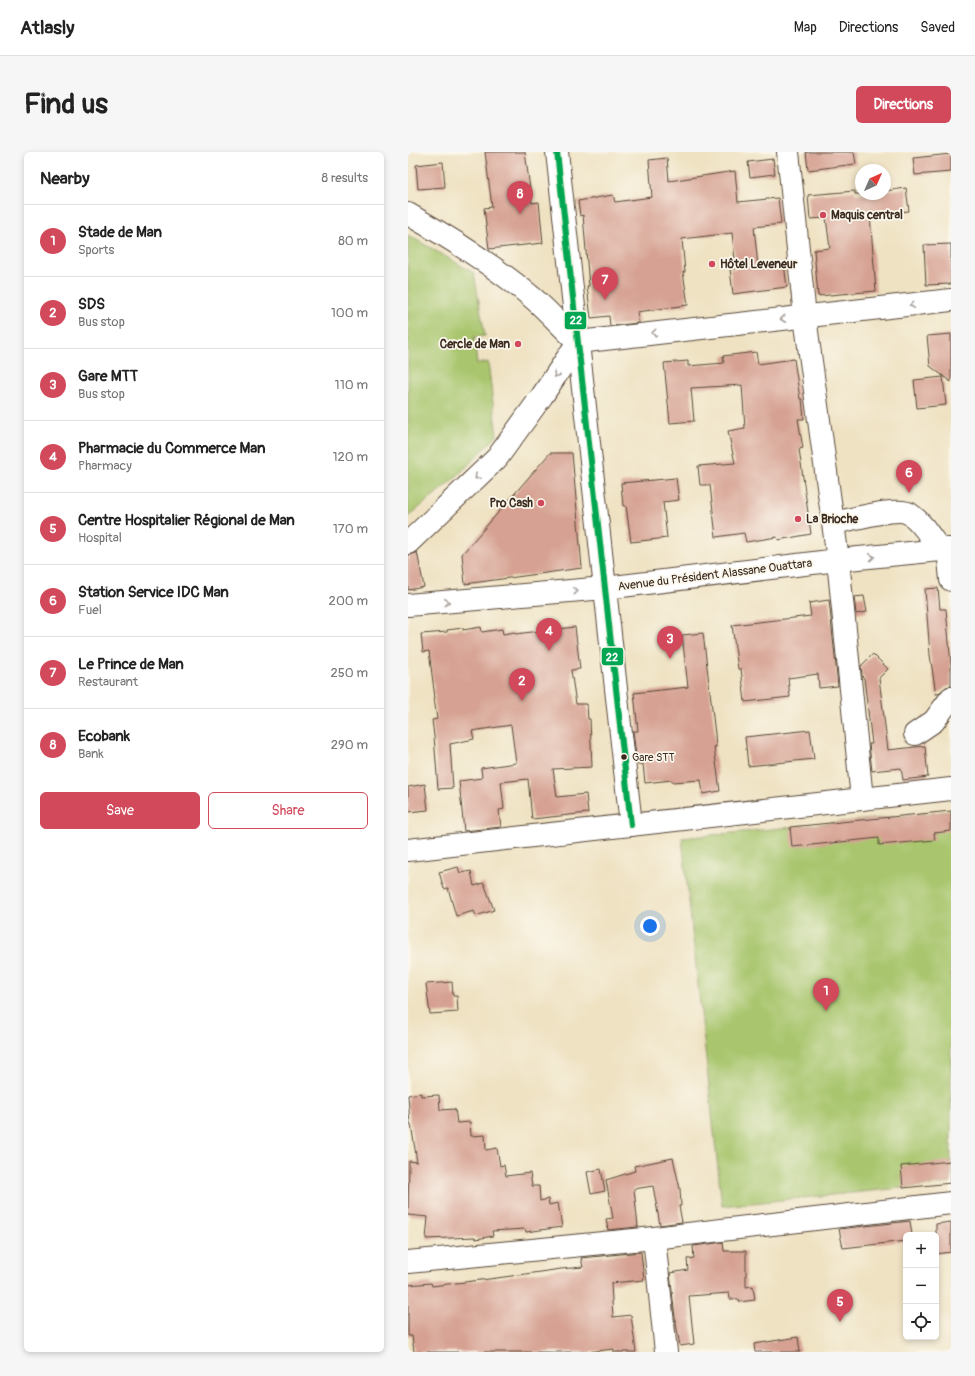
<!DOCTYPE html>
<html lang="en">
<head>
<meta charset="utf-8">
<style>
	:root { --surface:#fff; --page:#f6f6f6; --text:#222; --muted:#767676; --line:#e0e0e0; --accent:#d1495b }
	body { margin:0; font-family:Pangolin,sans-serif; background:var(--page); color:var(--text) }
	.controls { position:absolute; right:12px; bottom:12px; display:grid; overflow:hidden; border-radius:6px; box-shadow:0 2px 6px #0003 }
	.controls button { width:36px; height:36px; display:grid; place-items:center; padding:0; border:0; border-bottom:1px solid var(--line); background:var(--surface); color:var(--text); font:20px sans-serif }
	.compass { position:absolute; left:447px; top:12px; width:36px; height:36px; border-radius:50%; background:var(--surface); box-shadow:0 2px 6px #0003; rotate:45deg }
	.you { position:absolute; left:242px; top:774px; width:14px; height:14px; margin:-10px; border:3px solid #fff; border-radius:50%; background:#1a73e8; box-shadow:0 0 0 6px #1a73e833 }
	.badge { display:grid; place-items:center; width:26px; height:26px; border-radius:50%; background:var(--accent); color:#fff; font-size:13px; font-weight:700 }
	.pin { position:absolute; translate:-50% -33px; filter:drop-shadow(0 1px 2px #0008) }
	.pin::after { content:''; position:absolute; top:21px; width:14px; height:12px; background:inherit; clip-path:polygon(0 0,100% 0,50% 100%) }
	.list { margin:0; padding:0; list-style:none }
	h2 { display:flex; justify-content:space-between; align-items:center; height:52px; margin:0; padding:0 16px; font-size:17px }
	h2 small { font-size:13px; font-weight:400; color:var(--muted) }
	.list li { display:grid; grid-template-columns:26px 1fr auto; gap:12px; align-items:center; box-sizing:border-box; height:72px; padding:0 16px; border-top:1px solid var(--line) }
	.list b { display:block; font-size:15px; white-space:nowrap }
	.list p { margin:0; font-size:13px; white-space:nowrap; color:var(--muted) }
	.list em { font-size:13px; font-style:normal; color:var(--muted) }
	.actions { display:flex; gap:8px; padding:12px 16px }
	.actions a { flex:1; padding:9px 0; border:1px solid var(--accent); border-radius:6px; text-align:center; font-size:14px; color:var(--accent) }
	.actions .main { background:var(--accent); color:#fff }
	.icon { flex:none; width:22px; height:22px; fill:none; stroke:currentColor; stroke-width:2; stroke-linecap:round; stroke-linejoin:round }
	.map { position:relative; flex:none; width:543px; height:1200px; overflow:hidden; border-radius:6px }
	header { display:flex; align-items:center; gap:24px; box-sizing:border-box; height:56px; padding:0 20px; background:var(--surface); border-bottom:1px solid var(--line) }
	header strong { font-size:19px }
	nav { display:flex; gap:22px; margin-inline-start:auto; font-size:14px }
	.intro { display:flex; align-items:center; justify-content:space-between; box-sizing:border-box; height:96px; padding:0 24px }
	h1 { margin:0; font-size:28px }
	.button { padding:10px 18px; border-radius:6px; background:var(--accent); color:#fff; font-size:14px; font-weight:700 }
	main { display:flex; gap:24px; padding:0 24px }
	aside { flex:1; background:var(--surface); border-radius:6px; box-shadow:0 2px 6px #0003 }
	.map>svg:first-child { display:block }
	.green { fill:#a9c66e; stroke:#727846 }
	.building { fill:#d6a192 }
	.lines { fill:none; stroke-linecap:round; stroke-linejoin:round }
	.minor-casing { stroke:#564637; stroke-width:24 }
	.major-casing { stroke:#564637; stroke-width:24 }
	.minor { stroke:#fff; stroke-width:22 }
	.major { stroke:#fff; stroke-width:22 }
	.bus-1-casing { stroke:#fbf7ec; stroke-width:9 }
	.bus-1 { stroke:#00a651; stroke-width:6 }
	.oneway { stroke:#a79f9a }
	.poi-dot { fill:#d1495b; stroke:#fbf7ec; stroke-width:1.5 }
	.bus-dot { fill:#3b2a1e; stroke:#fbf7ec; stroke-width:1.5 }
	.labels { text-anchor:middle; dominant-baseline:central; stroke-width:3.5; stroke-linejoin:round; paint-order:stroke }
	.bus-label { font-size:11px; fill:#3b2a1e; stroke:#fbf7ec; text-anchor:start }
	.poi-label { font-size:12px; font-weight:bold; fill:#3b2a1e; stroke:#fbf7ec; text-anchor:start }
	.street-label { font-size:12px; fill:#3b2a1e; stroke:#fbf7ec }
	.line-badge { stroke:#fbf7ec; stroke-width:1.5 }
	.badge-label { font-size:11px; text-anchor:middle; font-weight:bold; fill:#fff }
</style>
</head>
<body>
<header>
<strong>Atlasly</strong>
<nav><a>Map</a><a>Directions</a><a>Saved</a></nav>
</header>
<div class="intro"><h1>Find us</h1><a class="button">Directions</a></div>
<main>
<aside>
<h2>Nearby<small>8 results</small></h2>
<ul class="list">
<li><span class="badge">1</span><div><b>Stade de Man</b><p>Sports</p></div><em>80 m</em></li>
<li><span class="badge">2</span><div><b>SDS</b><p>Bus stop</p></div><em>100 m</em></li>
<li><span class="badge">3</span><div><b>Gare MTT</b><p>Bus stop</p></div><em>110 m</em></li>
<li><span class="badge">4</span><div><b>Pharmacie du Commerce Man</b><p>Pharmacy</p></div><em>120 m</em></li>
<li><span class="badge">5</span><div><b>Centre Hospitalier Régional de Man</b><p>Hospital</p></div><em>170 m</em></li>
<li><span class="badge">6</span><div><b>Station Service IDC Man</b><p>Fuel</p></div><em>200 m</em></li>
<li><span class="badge">7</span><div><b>Le Prince de Man</b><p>Restaurant</p></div><em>250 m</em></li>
<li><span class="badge">8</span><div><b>Ecobank</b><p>Bank</p></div><em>290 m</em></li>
</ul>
<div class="actions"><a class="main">Save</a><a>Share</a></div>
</aside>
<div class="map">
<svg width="543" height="1200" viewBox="0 0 543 1200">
	<rect width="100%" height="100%" fill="#fbf7ec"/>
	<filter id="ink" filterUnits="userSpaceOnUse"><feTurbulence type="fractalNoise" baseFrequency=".025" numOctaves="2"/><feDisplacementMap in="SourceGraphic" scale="8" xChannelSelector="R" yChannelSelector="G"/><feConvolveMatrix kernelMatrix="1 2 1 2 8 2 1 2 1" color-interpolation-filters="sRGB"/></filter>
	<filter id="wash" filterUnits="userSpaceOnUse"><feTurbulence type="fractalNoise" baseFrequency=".012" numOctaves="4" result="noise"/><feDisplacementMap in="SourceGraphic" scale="16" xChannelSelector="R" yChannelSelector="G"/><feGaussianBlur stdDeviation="0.9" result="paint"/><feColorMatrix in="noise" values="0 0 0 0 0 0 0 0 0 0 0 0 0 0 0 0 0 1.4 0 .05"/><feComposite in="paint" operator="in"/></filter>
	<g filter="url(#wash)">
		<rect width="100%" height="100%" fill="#efe2c2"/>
		<g class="green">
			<polygon points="0,83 66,121 77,184 66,185 69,212 80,210 89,284 50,323 0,365"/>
			<polygon points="543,659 543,1031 314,1054 274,686"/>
		</g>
		<g id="blocks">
			<g class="building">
				<polygon points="77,0 117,0 124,51 131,50 135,91 81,97 76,56 84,55"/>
				<polygon points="398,0 446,0 448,12 400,18"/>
				<polygon points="543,2 543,20 507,23 505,6"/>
				<polygon points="259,6 261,29 327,19 330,50 370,46 373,72 346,75 350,114 376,111 379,135 325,142 322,117 328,117 324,81 274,87 277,120 275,120 280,153 229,160 231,171 202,174 201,164 183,166 179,134 181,134 175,63 172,64 170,49 205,43 207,50 244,45 241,8"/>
				<polygon points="365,7 367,22 342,25 340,10"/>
				<polygon points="35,10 37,35 10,37 8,13"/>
				<polygon points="498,36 501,59 462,63 468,139 410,144 406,98 422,96 418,66 402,67 400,43 447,39 447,42 477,42 477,39"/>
				<polygon points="543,92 543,132 518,133 516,93"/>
				<polygon points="543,182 543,230 522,214 519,184"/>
				<polygon points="348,200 350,212 386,207 392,247 394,247 396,267 390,267 395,296 391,297 403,382 370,388 369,385 338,390 336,381 308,385 302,333 292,333 290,314 327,311 320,279 337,276 334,233 283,236 286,269 262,271 256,211 280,209 280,214 316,211 315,204"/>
				<polygon points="535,225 538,253 509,256 506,228"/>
				<polygon points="142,301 164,301 174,416 57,432 54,402"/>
				<polygon points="268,326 271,348 255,350 259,386 223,390 218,354 215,354 213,331"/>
				<polygon points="9,400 16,435 0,438 0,403 3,403"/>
				<polygon points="530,436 532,457 538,457 543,513 543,534 538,535 530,542 528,542 522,503 517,437"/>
				<polygon points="456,444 459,460 448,462 446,445"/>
				<polygon points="421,448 430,534 411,536 410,522 380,526 382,545 337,550 333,517 330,517 324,473 403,464 401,451"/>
				<polygon points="73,475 74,480 94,477 95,482 107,480 107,482 167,475 172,517 163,518 168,552 179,552 180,567 182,567 184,615 145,617 149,645 178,642 180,661 124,667 120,627 93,630 96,657 91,658 93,675 56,679 51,629 74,626 73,616 108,611 103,573 64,579 66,587 42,592 45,636 30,637 26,584 24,568 29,567 26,546 27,546 21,499 15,500 13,482 39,480 39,478 55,476 55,478"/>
				<polygon points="295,481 307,582 308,595 306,595 312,639 295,642 293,628 264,630 264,628 237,631 235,612 229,612 225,579 230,579 226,541 280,535 274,483"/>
				<polygon points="465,502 480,517 471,526 480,598 517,594 520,625 495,628 493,616 464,619 461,592 464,592 456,526 454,524 453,514"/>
				<polygon points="402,578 406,607 340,614 337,585"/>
				<polygon points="17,632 20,658 0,660 0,635"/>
				<polygon points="543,659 543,679 526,681 527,688 471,693 471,686 384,695 382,675"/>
				<polygon points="50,715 52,721 63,719 66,734 76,731 86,758 68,764 66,759 48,764 40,736 36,737 31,720"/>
				<polygon points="44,830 45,844 49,844 50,860 22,862 18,832"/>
				<polygon points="13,941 13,944 31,943 32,958 47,957 49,971 62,970 63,984 77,983 78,998 89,996 92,1014 96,1013 98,1024 122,1021 124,1034 131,1034 132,1049 140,1047 141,1053 150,1051 154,1075 118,1080 117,1077 84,1079 85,1084 68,1087 67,1085 18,1087 20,1065 0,1063 1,1009 9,1010 3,972 2,972 0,943"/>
				<polygon points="265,1006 272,1037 273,1054 271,1054 274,1070 252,1073 245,1034 226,1037 230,1075 200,1078 198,1067 205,1066 198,1028 227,1019 226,1014"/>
				<polygon points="543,1009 543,1031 495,1036 493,1014"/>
				<polygon points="193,1017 197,1039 183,1042 179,1020"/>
				<polygon points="502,1069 504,1083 498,1083 498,1089 435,1096 431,1077"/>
				<polygon points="543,1070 543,1100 528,1102 528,1072"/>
				<polygon points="315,1090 316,1099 338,1099 338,1135 345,1134 347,1148 331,1150 331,1147 322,1147 321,1141 281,1144 286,1192 272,1194 267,1166 262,1121 280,1118 279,1107 286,1106 285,1094"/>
				<polygon points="233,1100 236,1128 203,1131 205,1165 223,1163 228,1200 206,1200 206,1197 179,1200 6,1200 4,1184 0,1184 0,1133 23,1131 24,1134 89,1126 153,1117 175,1115 173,1106"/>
				<polygon points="390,1185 392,1200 347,1200 346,1192"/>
			</g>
		</g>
	</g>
	<g filter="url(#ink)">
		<use href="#blocks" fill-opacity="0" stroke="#564637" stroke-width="1"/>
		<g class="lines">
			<defs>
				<g id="minor">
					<polyline points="149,0 223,673"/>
					<polyline points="380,0 397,165 430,408 454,647"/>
					<path d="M0,62C44,87 87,114 126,147C141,160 155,176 170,190"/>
					<path d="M426,371C441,368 491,354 502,362C515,371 523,386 532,398"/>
					<polyline points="540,397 543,428"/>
					<polyline points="507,582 526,569 543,546"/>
					<polyline points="0,698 543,637"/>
					<polyline points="246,1086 258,1200"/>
					<polyline points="0,1110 246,1086 543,1051"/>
				</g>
				<g id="major">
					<polyline points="0,391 89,306 134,244 170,190 543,148"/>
					<polyline points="0,453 197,436 430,408 543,397"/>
				</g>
			</defs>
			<use href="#minor" class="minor-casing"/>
			<use href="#major" class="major-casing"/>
			<use href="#minor" class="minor"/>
			<use href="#major" class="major"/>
			<defs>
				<polyline id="bus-1" points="149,0 223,673"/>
			</defs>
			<use href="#bus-1" class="bus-1-casing"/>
			<use href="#bus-1" class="bus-1"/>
		</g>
		<defs><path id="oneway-chevron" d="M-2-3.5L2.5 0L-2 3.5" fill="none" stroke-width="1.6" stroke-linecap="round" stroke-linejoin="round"/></defs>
		<g class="oneway">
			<use href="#oneway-chevron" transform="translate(504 153) rotate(174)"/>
			<use href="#oneway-chevron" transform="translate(375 167) rotate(174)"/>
			<use href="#oneway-chevron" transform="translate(246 181) rotate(174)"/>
			<use href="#oneway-chevron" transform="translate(148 223) rotate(123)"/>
			<use href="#oneway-chevron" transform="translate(69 325) rotate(136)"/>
			<use href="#oneway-chevron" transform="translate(464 405) rotate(-6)"/>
			<use href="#oneway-chevron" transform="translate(168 439) rotate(-5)"/>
			<use href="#oneway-chevron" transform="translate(39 450) rotate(-5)"/>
		</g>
	</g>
	<g class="poi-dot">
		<circle cx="415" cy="63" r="4"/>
		<circle cx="304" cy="112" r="4"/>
		<circle cx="110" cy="192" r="4"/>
		<circle cx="133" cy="351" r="4"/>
		<circle cx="390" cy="367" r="4"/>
	</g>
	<circle class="bus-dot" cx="216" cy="605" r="3.5"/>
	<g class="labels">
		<g class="bus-label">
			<text x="224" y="605">Gare STT</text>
		</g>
		<g class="poi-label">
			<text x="423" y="63">Maquis central</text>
			<text x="312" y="112">Hôtel Leveneur</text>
			<text x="102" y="192" text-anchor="end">Cercle de Man</text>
			<text x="125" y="351" text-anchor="end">Pro Cash</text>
			<text x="398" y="367">La Brioche</text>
		</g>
		<g class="street-label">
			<text transform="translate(307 423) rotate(-7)">Avenue du Président Alassane Ouattara</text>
		</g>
	</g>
	<g class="line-badge">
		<rect x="156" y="159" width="23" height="19" rx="4" fill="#00a651"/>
		<rect x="193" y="495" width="23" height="19" rx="4" fill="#00a651"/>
	</g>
	<g class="badge-label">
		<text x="168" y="172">22</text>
		<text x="204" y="509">22</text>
	</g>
</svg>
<div class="controls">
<button>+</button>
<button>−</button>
<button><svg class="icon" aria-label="locate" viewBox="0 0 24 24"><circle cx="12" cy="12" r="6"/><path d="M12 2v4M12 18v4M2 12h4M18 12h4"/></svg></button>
</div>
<svg class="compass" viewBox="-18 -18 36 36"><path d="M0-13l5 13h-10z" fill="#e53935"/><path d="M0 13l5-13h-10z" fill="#767676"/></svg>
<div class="you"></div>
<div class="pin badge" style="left:418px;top:859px">1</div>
<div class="pin badge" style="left:114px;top:549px">2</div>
<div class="pin badge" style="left:262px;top:507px">3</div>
<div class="pin badge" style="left:141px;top:499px">4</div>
<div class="pin badge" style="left:432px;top:1170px">5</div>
<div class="pin badge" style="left:501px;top:341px">6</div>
<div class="pin badge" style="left:197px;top:148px">7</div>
<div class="pin badge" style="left:112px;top:62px">8</div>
</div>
</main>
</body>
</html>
